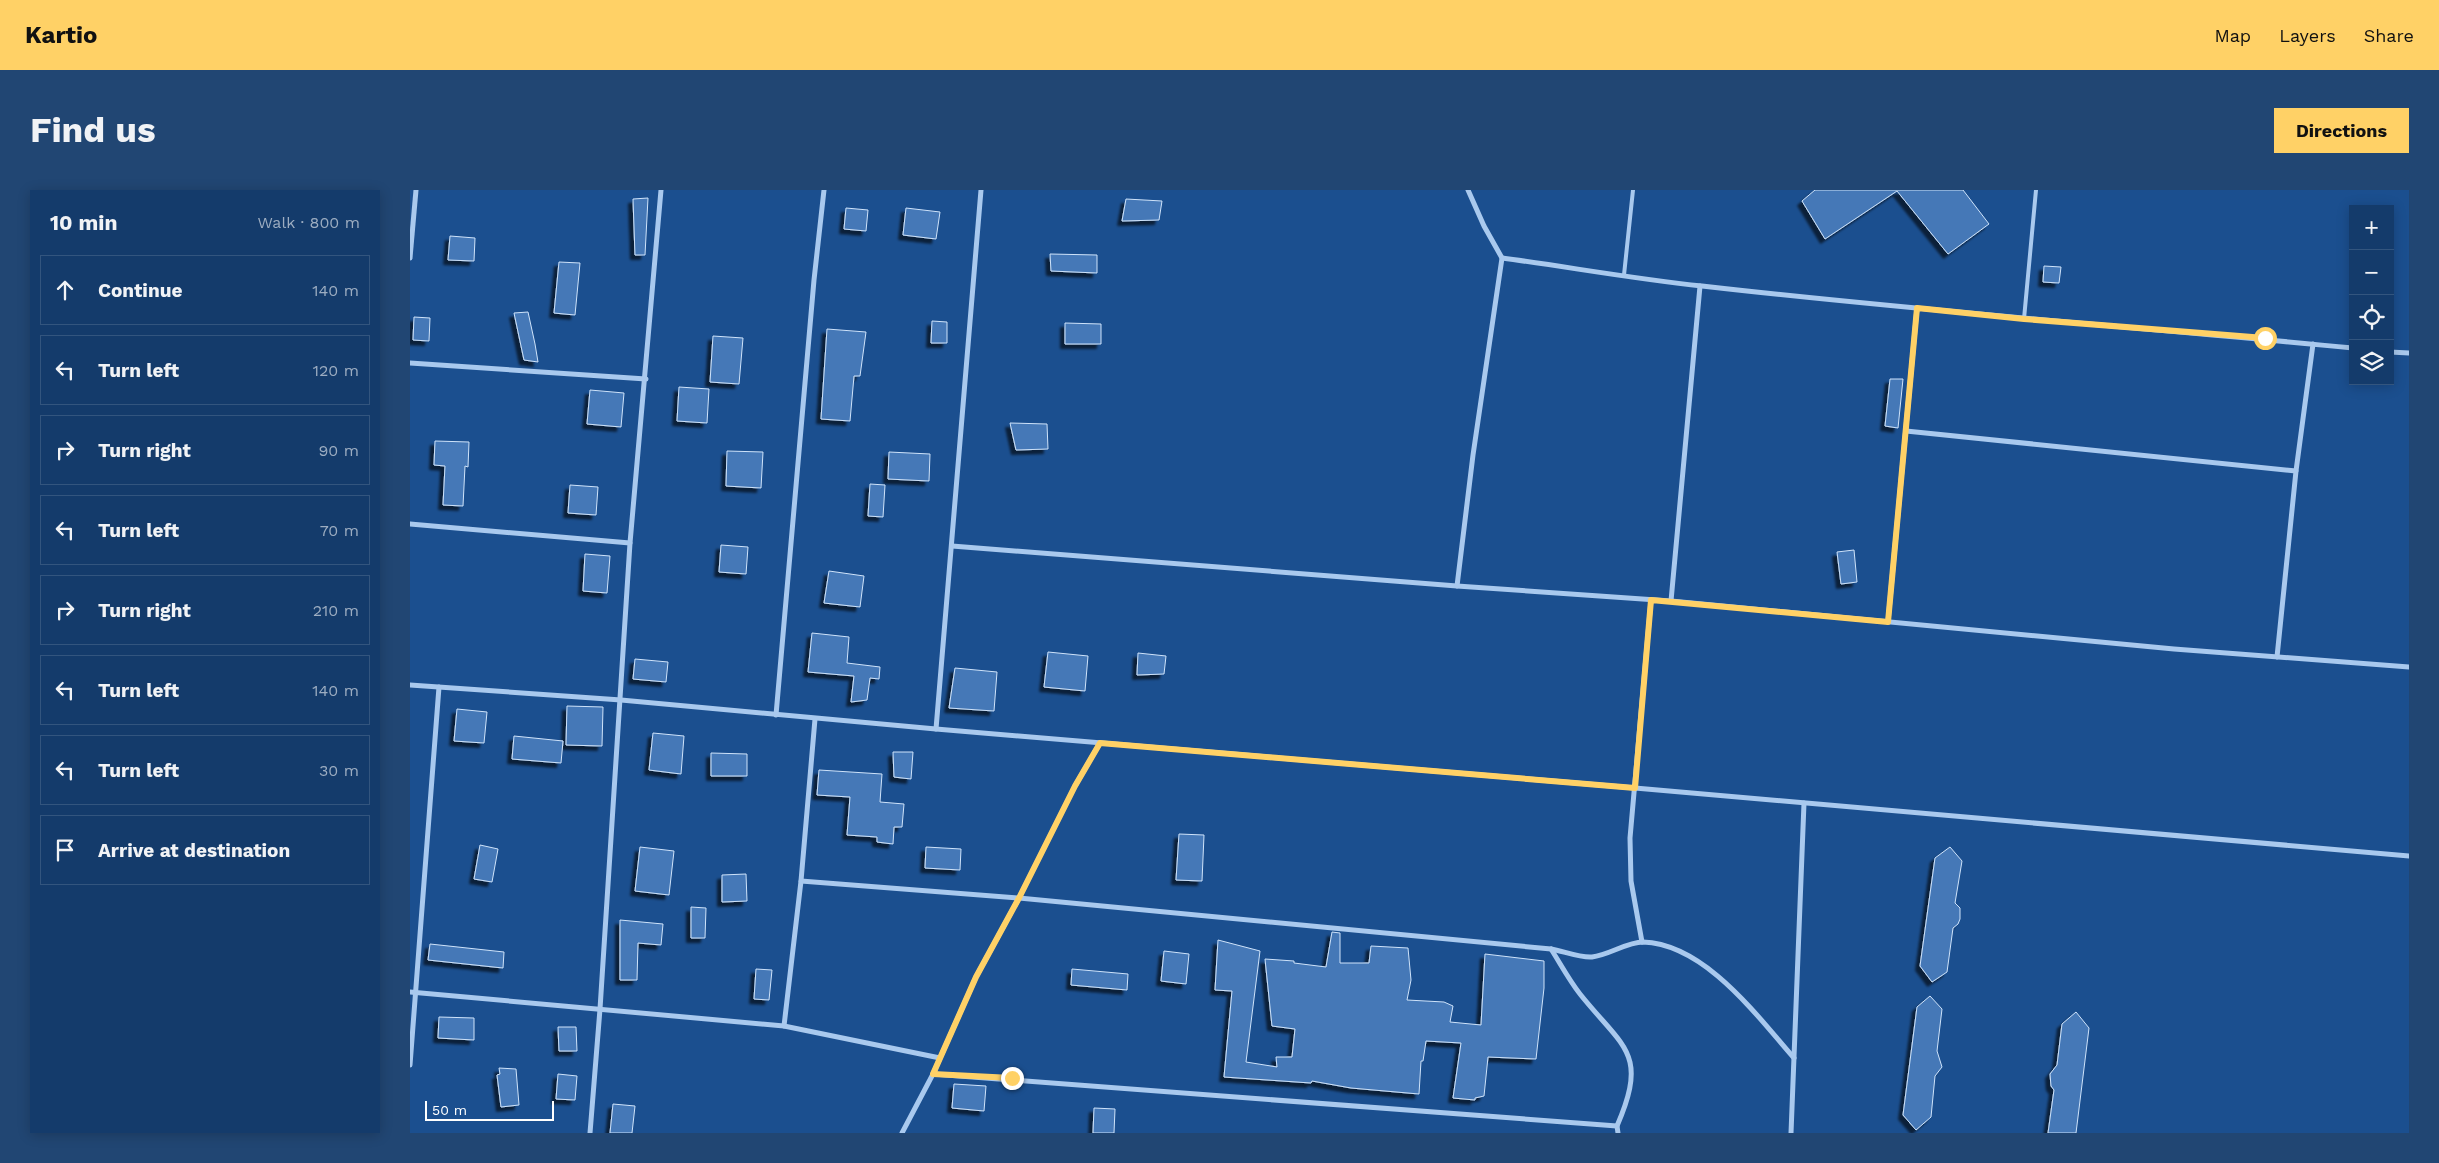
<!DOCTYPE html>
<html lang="en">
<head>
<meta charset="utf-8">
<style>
	:root { --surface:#143b6b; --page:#214673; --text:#f1f3f6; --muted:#9dadc1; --line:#33557e; --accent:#ffd166 }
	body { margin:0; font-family:"Work Sans",sans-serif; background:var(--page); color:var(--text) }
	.controls { position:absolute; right:15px; top:15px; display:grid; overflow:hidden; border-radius:0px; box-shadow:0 2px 12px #0003 }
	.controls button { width:45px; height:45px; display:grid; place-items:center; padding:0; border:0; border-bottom:1px solid var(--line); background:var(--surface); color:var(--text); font:25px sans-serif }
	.scale { position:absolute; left:15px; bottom:12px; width:129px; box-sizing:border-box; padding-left:5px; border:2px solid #fff; border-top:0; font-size:14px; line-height:18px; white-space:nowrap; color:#fff; -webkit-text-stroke:4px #1b4f8f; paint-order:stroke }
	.stop { position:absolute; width:15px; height:15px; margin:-11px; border:4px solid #ffd166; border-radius:50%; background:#fff }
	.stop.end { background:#ffd166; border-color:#fff; box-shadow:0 1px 5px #0008 }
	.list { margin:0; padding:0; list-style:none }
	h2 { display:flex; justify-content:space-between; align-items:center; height:65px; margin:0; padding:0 20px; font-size:21px }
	h2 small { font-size:16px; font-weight:400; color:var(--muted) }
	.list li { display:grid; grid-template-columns:32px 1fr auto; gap:15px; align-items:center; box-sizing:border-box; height:70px; margin:0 10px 10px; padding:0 10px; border:1px solid var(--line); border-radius:0px }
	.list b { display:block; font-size:19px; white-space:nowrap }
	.list em { font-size:16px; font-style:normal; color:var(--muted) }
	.icon { flex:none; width:28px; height:28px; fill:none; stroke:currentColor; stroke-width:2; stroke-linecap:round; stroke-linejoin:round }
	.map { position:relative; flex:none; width:1999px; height:943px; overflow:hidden; border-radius:0px }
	header { display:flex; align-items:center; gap:30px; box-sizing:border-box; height:70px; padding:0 25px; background:var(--accent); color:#111 }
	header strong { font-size:24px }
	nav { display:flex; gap:28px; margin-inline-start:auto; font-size:18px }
	.intro { display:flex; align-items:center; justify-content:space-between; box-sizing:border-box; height:120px; padding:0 30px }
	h1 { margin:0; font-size:35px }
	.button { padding:12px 22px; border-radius:0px; background:var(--accent); color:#111; font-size:18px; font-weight:700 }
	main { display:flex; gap:30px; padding:0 30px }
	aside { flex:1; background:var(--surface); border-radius:0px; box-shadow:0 2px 12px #0003 }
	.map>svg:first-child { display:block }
	.building { fill:#4478b7; stroke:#cfe3fa; filter:url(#shadow) }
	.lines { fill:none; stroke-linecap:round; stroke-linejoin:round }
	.lane { stroke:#a9c9ee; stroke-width:4 }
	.street { stroke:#a9c9ee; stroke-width:5 }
	.route { stroke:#ffd166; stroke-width:6 }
</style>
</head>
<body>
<header>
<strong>Kartio</strong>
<nav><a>Map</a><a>Layers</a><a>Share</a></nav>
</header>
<div class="intro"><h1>Find us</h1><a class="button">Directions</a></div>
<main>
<aside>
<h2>10 min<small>Walk · 800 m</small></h2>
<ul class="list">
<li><svg class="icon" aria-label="ahead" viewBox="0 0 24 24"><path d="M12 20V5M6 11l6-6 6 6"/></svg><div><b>Continue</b></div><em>140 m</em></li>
<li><svg class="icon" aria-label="left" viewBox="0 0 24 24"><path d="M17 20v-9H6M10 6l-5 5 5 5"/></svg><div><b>Turn left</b></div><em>120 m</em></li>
<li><svg class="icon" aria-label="right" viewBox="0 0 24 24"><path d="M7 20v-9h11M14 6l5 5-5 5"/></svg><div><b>Turn right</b></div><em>90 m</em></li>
<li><svg class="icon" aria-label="left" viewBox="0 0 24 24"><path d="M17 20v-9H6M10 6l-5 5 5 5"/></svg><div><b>Turn left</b></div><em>70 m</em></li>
<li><svg class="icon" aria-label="right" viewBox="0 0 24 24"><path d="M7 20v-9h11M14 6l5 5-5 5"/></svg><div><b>Turn right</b></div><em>210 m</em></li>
<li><svg class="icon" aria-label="left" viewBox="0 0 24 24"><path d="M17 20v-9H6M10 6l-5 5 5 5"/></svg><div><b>Turn left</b></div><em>140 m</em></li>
<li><svg class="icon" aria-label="left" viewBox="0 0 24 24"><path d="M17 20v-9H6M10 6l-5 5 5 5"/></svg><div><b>Turn left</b></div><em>30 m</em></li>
<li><svg class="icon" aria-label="arrive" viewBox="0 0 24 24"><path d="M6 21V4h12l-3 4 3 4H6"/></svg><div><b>Arrive at destination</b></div></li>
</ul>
</aside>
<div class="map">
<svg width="1999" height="943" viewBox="0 0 1999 943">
	<defs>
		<filter id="shadow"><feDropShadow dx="-4.5" dy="4.5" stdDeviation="1" flood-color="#0009"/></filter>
	</defs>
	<rect width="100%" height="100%" fill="#1b4f8f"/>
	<g class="building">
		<polygon points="1405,0 1553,0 1579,34 1538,64 1487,1 1415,49 1392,11"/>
		<polygon points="238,8 235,65 225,65 223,9"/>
		<polygon points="716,9 752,11 749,30 712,31"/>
		<polygon points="436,18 458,20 456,41 434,39"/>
		<polygon points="496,18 530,22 526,49 493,45"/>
		<polygon points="40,46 65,48 64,71 38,70"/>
		<polygon points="640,64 687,65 687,83 641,81"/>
		<polygon points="149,72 170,73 165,125 144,123"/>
		<polygon points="1634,76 1651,77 1649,93 1633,92"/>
		<polygon points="118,122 125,154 128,172 114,170 104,123"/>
		<polygon points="4,127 20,128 19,151 3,150"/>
		<polygon points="522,131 537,132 537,153 521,153"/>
		<polygon points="655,133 691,134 691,154 655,154"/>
		<polygon points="417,139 456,142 450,186 444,186 440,231 411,229"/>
		<polygon points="303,146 333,148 329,194 300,192"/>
		<polygon points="1480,189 1493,189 1488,238 1475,236"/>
		<polygon points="269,197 299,199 297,233 267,231"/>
		<polygon points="180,200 214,203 211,237 177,234"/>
		<polygon points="600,233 637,234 638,259 606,260"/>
		<polygon points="25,251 59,252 58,277 55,276 53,316 33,315 35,276 24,275"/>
		<polygon points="317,261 353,262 351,298 316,296"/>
		<polygon points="479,262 520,264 519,291 478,289"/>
		<polygon points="460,294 475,295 473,327 458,326"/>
		<polygon points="160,295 188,297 186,325 158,323"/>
		<polygon points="311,355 338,357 336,384 309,382"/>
		<polygon points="1444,360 1447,392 1431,394 1427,362"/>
		<polygon points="175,364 200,366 197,403 173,401"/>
		<polygon points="419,381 454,386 450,417 414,413"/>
		<polygon points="402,443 439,447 437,473 470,477 469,489 460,488 457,510 441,512 444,486 398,482"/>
		<polygon points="638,462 678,466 675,501 634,497"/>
		<polygon points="728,463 756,466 754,484 727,485"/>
		<polygon points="225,469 258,472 256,492 223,489"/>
		<polygon points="545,478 587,482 584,521 539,518"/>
		<polygon points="157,516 193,517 192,556 156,555"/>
		<polygon points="47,519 77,522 74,553 44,551"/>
		<polygon points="243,543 274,546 271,584 239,580"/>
		<polygon points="104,546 153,551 151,573 102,569"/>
		<polygon points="483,562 503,562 501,589 484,587"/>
		<polygon points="301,563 337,564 337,586 301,586"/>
		<polygon points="409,580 472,584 470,612 494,614 492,637 484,637 483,654 467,652 467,647 437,645 440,607 407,605"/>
		<polygon points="769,644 794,645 792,691 766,690"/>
		<polygon points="70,655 88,659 82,692 64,689"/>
		<polygon points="230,657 264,661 259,705 225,701"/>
		<polygon points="516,657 551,659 550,680 515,678"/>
		<polygon points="1540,657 1552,671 1545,713 1550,718 1550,729 1548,734 1543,738 1537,782 1522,792 1510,776 1525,668"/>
		<polygon points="336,684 337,711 312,712 312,685"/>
		<polygon points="281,717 296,718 295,748 281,748"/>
		<polygon points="210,730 253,734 251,755 228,753 227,790 210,790"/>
		<polygon points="922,742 930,743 930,773 959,773 961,756 998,758 1001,790 997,810 1034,812 1043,816 1040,832 1071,835 1075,764 1134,771 1134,798 1126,869 1078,867 1074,906 1065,908 1065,910 1043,908 1051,853 1016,851 1013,871 1011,871 1009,904 941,898 902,891 901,893 814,887 822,801 805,800 808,750 850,761 836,872 867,877 866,867 882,867 885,839 862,836 855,769 884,771 884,773 916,777"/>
		<polygon points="20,754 94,762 93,778 18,770"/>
		<polygon points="754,761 779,764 776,794 751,791"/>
		<polygon points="346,779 362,780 359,810 344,809"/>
		<polygon points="662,779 718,784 717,800 661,795"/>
		<polygon points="1520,806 1532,819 1527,861 1532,877 1525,886 1521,927 1506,940 1493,925 1507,817"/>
		<polygon points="1666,822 1679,838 1666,943 1638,943 1644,900 1641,896 1640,884 1647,875 1652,834"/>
		<polygon points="29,827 64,828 64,850 28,848"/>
		<polygon points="148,837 166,837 167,861 149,861"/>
		<polygon points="89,878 106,879 109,915 91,917 87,885 90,884"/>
		<polygon points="148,884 167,886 165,910 146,909"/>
		<polygon points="544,894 576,896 574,921 542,918"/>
		<polygon points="203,914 225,916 222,943 200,943"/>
		<polygon points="684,918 705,919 704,943 683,943"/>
	</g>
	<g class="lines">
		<g class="lane">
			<polyline points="1214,85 1223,0"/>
			<polyline points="1614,129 1626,0"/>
		</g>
		<g class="street">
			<polyline points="0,68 6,0"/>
			<path d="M1092,68C1159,77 1225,89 1292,96C1509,121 1726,137 1943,158"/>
			<polyline points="1980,162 1999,163"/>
			<polyline points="0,173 236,189"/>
			<polyline points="1496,241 1886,281"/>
			<polyline points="0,334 220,353"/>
			<polyline points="542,356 1047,396 1261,411 1764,459 1999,477"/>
			<polyline points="1047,396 1063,265 1092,68 1074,36 1058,0"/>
			<polyline points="1261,411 1290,96"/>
			<polyline points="1478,432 1507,118"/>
			<polyline points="1867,467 1886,281 1903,154"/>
			<polyline points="0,495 211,510 526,539 1225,598 1999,666"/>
			<polyline points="366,525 404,90 414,0"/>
			<polyline points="526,539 571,0"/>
			<path d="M391,691L609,708L1141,759C1153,761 1170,768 1182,767C1199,765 1217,752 1233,752C1295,754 1347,826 1384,868"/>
			<polyline points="1232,752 1221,691 1220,648 1241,410"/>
			<path d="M1141,759C1150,773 1159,790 1170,804C1213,858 1239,862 1207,936L1208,943"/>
			<polyline points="0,802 374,836 530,868"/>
			<polyline points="374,836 391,691 405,529"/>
			<polyline points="0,875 29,497"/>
			<polyline points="523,884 1207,936"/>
			<polyline points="180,943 190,819 220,353 251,0"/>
			<polyline points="492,943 523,884 566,787 609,708 665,596 690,553"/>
			<polyline points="1381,943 1394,613"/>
		</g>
	</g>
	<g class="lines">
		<polyline class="route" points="602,888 523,884 566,787 609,708 665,596 690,553 1225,598 1241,410 1478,432 1507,118 1614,129 1855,148"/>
	</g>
</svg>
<div class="controls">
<button>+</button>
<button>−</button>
<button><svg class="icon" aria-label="locate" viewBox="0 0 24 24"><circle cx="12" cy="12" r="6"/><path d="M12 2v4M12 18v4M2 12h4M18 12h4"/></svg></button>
<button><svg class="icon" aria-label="layers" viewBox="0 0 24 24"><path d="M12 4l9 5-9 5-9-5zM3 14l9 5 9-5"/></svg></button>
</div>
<div class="scale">50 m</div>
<div class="stop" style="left:1855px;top:148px"></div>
<div class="stop end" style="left:602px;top:888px"></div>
</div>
</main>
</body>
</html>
